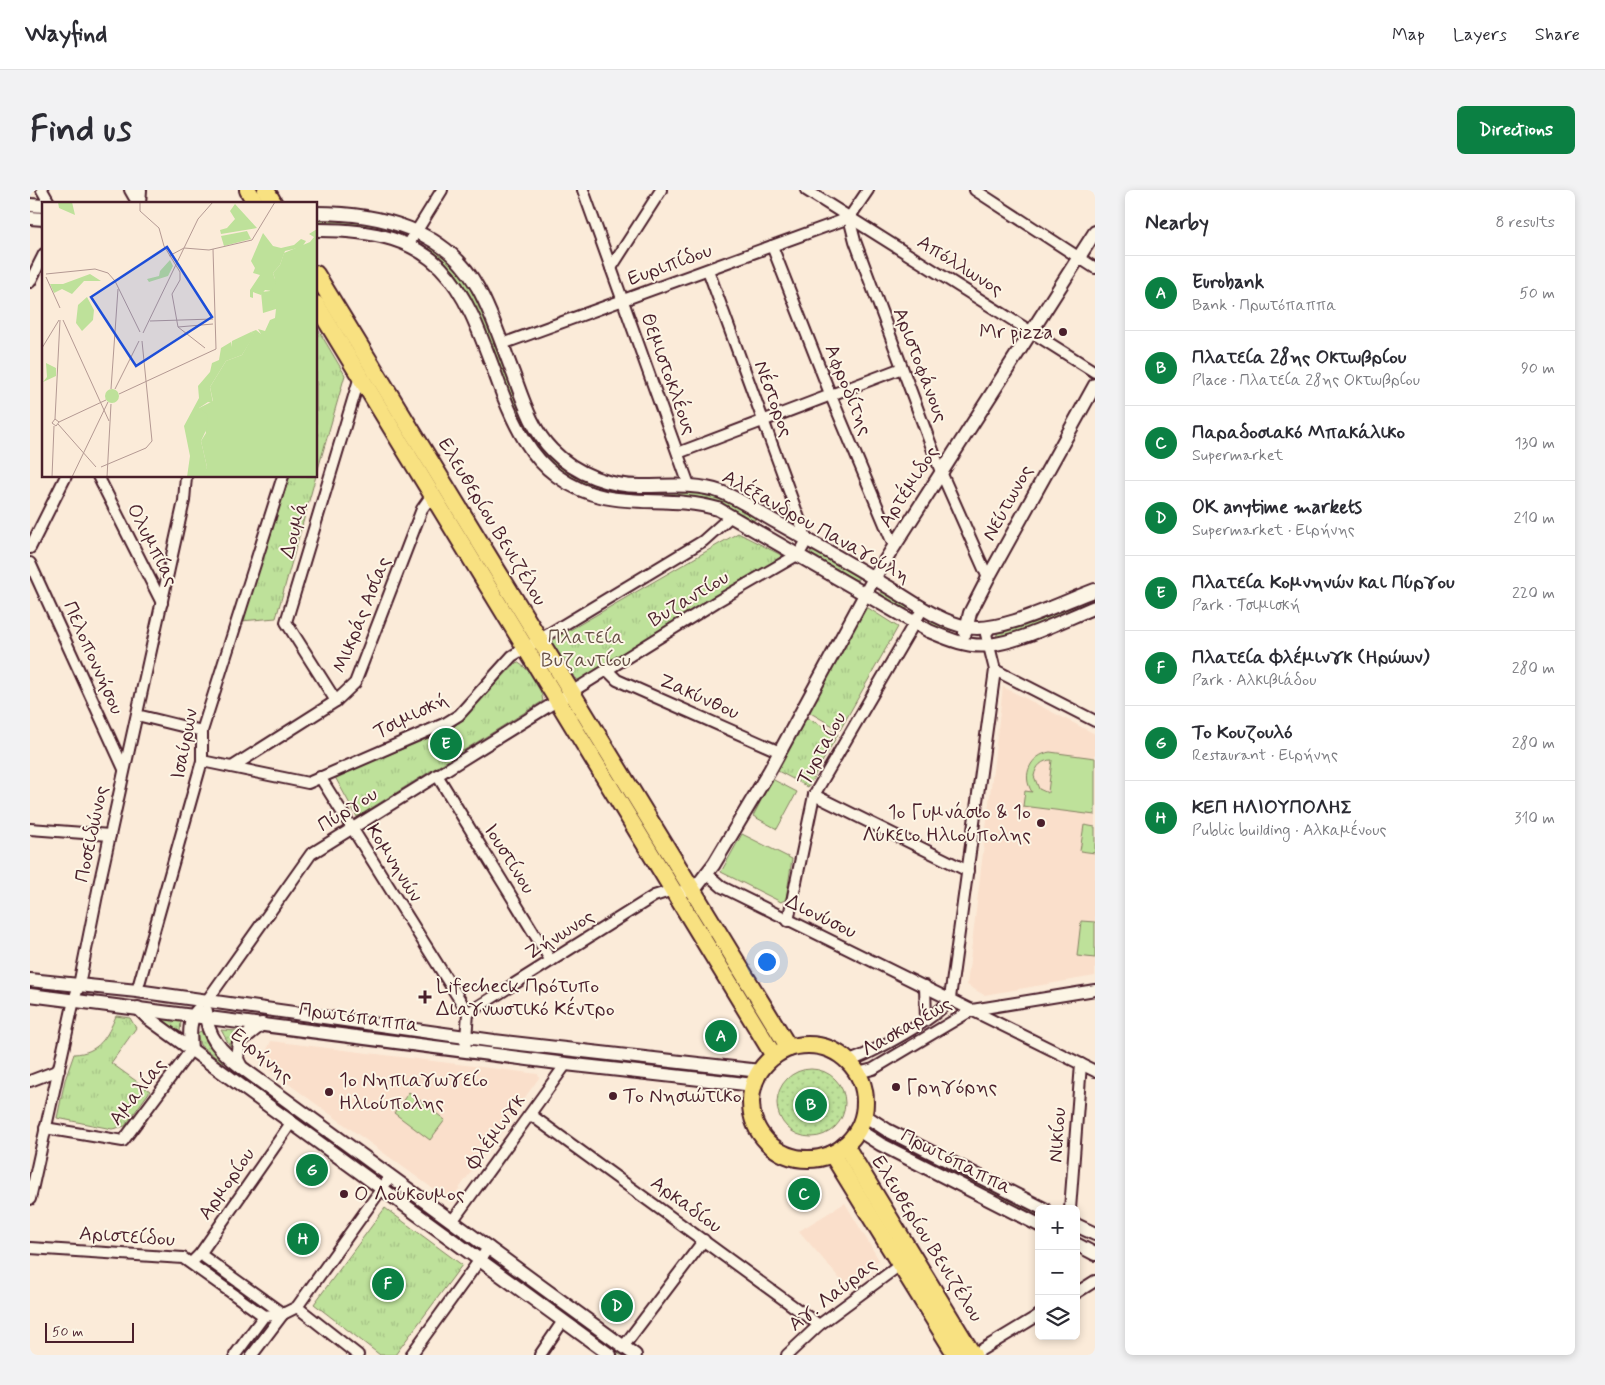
<!DOCTYPE html>
<html lang="en">
<head>
<meta charset="utf-8">
<style>
	:root { --surface:#fff; --page:#f2f2f3; --text:#2b2b33; --muted:#7c7c81; --line:#e1e1e2; --accent:#0b8043 }
	body { margin:0; font-family:Mynerve,sans-serif; background:var(--page); color:var(--text) }
	.controls { position:absolute; right:15px; bottom:15px; display:grid; overflow:hidden; border-radius:8px; box-shadow:0 2px 8px #0003 }
	.controls button { width:45px; height:45px; display:grid; place-items:center; padding:0; border:0; border-bottom:1px solid var(--line); background:var(--surface); color:var(--text); font:25px sans-serif }
	.scale { position:absolute; left:15px; bottom:12px; width:89px; box-sizing:border-box; padding-left:5px; border:2px solid #4a1f2b; border-top:0; font-size:14px; line-height:18px; white-space:nowrap; color:#4a1f2b; -webkit-text-stroke:4px #fcf5e5; paint-order:stroke }
	.you { position:absolute; left:736px; top:771px; width:18px; height:18px; margin:-12px; border:4px solid #fff; border-radius:50%; background:#1a73e8; box-shadow:0 0 0 8px #1a73e833 }
	.badge { display:grid; place-items:center; width:32px; height:32px; border-radius:50%; background:var(--accent); color:#fff; font-size:16px; font-weight:700 }
	.pin { position:absolute; translate:-50% -50%; border:2px solid #fff; box-shadow:0 1px 5px #0006 }
	.list { margin:0; padding:0; list-style:none }
	h2 { display:flex; justify-content:space-between; align-items:center; height:65px; margin:0; padding:0 20px; font-size:21px }
	h2 small { font-size:16px; font-weight:400; color:var(--muted) }
	.list li { display:grid; grid-template-columns:32px 1fr auto; gap:15px; align-items:center; box-sizing:border-box; height:75px; padding:0 20px; border-top:1px solid var(--line) }
	.list b { display:block; font-size:19px; white-space:nowrap }
	.list p { margin:0; font-size:16px; white-space:nowrap; color:var(--muted) }
	.list em { font-size:16px; font-style:normal; color:var(--muted) }
	.icon { flex:none; width:28px; height:28px; fill:none; stroke:currentColor; stroke-width:2; stroke-linecap:round; stroke-linejoin:round }
	.map { position:relative; flex:none; width:1065px; height:1165px; overflow:hidden; border-radius:8px }
	header { display:flex; align-items:center; gap:30px; box-sizing:border-box; height:70px; padding:0 25px; background:var(--surface); border-bottom:1px solid var(--line) }
	header strong { font-size:24px }
	nav { display:flex; gap:28px; margin-inline-start:auto; font-size:18px }
	.intro { display:flex; align-items:center; justify-content:space-between; box-sizing:border-box; height:120px; padding:0 30px }
	h1 { margin:0; font-size:35px }
	.button { padding:12px 22px; border-radius:8px; background:var(--accent); color:#fff; font-size:18px; font-weight:700 }
	main { display:flex; gap:30px; padding:0 30px }
	aside { flex:1; background:var(--surface); border-radius:8px; box-shadow:0 2px 8px #0003 }
	.map>svg:first-child { display:block }
	.built { fill:#fadfcb }
	.grass { fill:url(#grass-dots); stroke:#848062 }
	.park { fill:url(#park-tufts); stroke:#848062 }
	.garden { fill:#bee19a; stroke:#848062; fill-rule:evenodd }
	.lines { fill:none; stroke-linecap:round; stroke-linejoin:round }
	.minor-casing { stroke:#4a1f2b; stroke-width:14 }
	.tertiary-casing { stroke:#4a1f2b; stroke-width:16 }
	.primary-casing { stroke:#4a1f2b; stroke-width:20 }
	.minor { stroke:#fcf5e5; stroke-width:10 }
	.tertiary { stroke:#fcf5e5; stroke-width:12 }
	.primary { stroke:#f8e181; stroke-width:16 }
	.poi-dot { fill:#4a1f2b; stroke:#fcf5e5; stroke-width:2 }
	.labels { text-anchor:middle; dominant-baseline:central; stroke-width:4; stroke-linejoin:round; paint-order:stroke }
	.street-label { font-size:20px; fill:#4a1f2b; stroke:#fcf5e5 }
	.poi-label { font-size:20px; fill:#4a1f2b; stroke:#fcf5e5; text-anchor:start }
	.park-label { font-size:20px; fill:#675047; stroke:#fcf5e5 }
	.inset-road { fill:none; stroke:#b49993; stroke-width:1 }
	.view { fill:#1d4ed8; fill-opacity:0.15; stroke:#1d4ed8; stroke-width:2.5 }
	.inset-edge { fill:none; stroke:#4a1f2b; stroke-width:2.5 }
</style>
</head>
<body>
<header>
<strong>Wayfind</strong>
<nav><a>Map</a><a>Layers</a><a>Share</a></nav>
</header>
<div class="intro"><h1>Find us</h1><a class="button">Directions</a></div>
<main>
<div class="map">
<svg width="1065" height="1165" viewBox="0 0 1065 1165">
	<defs>
		<pattern id="grass-dots" width="8" height="8" patternUnits="userSpaceOnUse" patternTransform="scale(1.25)"><rect width="8" height="8" fill="#bee19a"/><path d="M2 2h.1M6 6h.1" fill="none" stroke="#a5c185" stroke-width="1.8" stroke-linecap="round"/></pattern>
		<pattern id="park-tufts" width="24" height="20" patternUnits="userSpaceOnUse" patternTransform="scale(1.25)"><rect width="24" height="20" fill="#bee19a"/><path d="M3 7l-1-3M5 7V3M7 7l1-3M15 17l-1-3M17 17v-4M19 17l1-3" fill="none" stroke="#a5c185"/></pattern>
	</defs>
	<rect width="100%" height="100%" fill="#fbebd9"/>
	<filter id="ink" filterUnits="userSpaceOnUse"><feTurbulence type="fractalNoise" baseFrequency=".02" numOctaves="2"/><feDisplacementMap in="SourceGraphic" scale="10" xChannelSelector="R" yChannelSelector="G"/><feConvolveMatrix kernelMatrix="1 2 1 2 8 2 1 2 1" color-interpolation-filters="sRGB"/></filter>
	<g filter="url(#ink)">
		<g class="built">
			<polygon points="973,497 1065,544 1065,786 954,805 937,795"/>
			<polygon points="241,851 508,884 509,888 420,1011 231,874"/>
			<polygon points="815,1013 849,1070 816,1096 769,1041"/>
		</g>
		<g class="grass">
			<polygon points="286,28 336,30 372,42 370,45 332,36 286,35"/>
			<polygon points="400,56 413,63 437,88 450,114 491,220 549,287 665,300 694,308 725,327 725,330 721,330 677,308 602,306 556,297 528,281 504,256 486,223 444,117 431,91 399,60"/>
			<polygon points="782,358 830,386 830,388 826,390 781,364 780,361"/>
			<polygon points="852,399 878,417 878,418 874,419 852,405 850,402"/>
			<polygon points="1065,406 1065,413 970,448 966,447 968,442"/>
			<polygon points="901,429 921,439 921,441 919,443 899,435 898,431"/>
			<polygon points="131,829 151,831 150,842"/>
			<polygon points="191,840 208,841 200,856"/>
			<polygon points="171,841 178,855 195,871 193,873 170,855 167,843"/>
			<circle cx="781" cy="913" r="34"/>
			<polygon points="858,950 1009,1024 1009,1026 858,951"/>
			<polygon points="476,1078 595,1165 590,1165 475,1080"/>
		</g>
		<g class="park">
			<polygon points="286,136 315,185 286,286"/>
			<polygon points="260,286 286,286 246,428 211,431"/>
			<polygon points="708,343 753,366 548,492 521,451"/>
			<polygon points="835,416 868,437 810,540 777,521"/>
			<path d="M487,472C502,481 510,494 513,511L327,627L305,587L423,538Z"/>
			<polygon points="775,527 808,544 778,597 746,580"/>
			<path d="M86,826L100,828L106,838L81,873L120,901L95,936L82,939L27,928L35,890L44,864C69,863 77,847 86,826Z"/>
			<polygon points="355,1018 432,1075 365,1165 350,1165 284,1114"/>
		</g>
		<g class="garden">
			<path d="M1020,562L1065,568V625L993,616L995,601L1002,602C991,585 1001,565 1020,562ZM1022,570L1018,602V603L1009,599L1004,586C1006,576 1012,570 1022,570Z"/>
			<polygon points="742,589 767,602 747,639 723,626"/>
			<polygon points="1054,635 1065,637 1065,663 1050,661"/>
			<polygon points="712,644 762,669 756,709 751,712 691,682"/>
			<polygon points="1051,731 1065,732 1065,768 1047,766"/>
			<polygon points="379,902 415,930 400,950 364,923"/>
		</g>
		<g class="lines">
			<defs>
				<g id="minor">
					<polyline points="12,0 20,14"/>
					<polyline points="100,0 108,14"/>
					<polyline points="553,0 659,295"/>
					<polyline points="776,0 1065,182"/>
					<polyline points="945,0 1065,78"/>
					<polyline points="819,28 825,51 911,282 958,388"/>
					<polyline points="819,28 838,0"/>
					<polyline points="378,55 412,0"/>
					<polyline points="742,56 801,206 864,356"/>
					<polyline points="581,78 631,0"/>
					<polyline points="0,92 14,64"/>
					<polyline points="472,154 819,28"/>
					<polyline points="648,263 872,178"/>
					<polyline points="68,286 132,413"/>
					<polyline points="0,358 36,286"/>
					<polyline points="0,373 94,579"/>
					<polyline points="577,480 587,490 750,562"/>
					<polyline points="965,480 1065,531"/>
					<polyline points="306,511 256,432 331,183"/>
					<polyline points="107,525 172,541"/>
					<polyline points="172,571 278,593 416,533 429,525 482,466 673,351 701,326"/>
					<polyline points="202,577 306,511 325,493 392,319 404,302"/>
					<polyline points="407,585 521,771"/>
					<polyline points="290,587 438,823 435,861"/>
					<polyline points="784,605 938,681"/>
					<polyline points="0,639 80,645"/>
					<polyline points="676,683 692,697 1065,881"/>
					<polyline points="758,731 784,605 893,418"/>
					<polyline points="895,796 896,830"/>
					<polyline points="107,801 172,571 172,541 253,286"/>
					<polyline points="176,812 281,664 686,412 769,364 777,350 678,80"/>
					<polyline points="438,823 624,706 643,700"/>
					<path d="M819,871C838,865 914,825 920,808L965,480L956,444L960,438"/>
					<polyline points="828,883 843,879 942,820 1065,800"/>
					<polyline points="0,891 29,880"/>
					<polyline points="501,925 789,1135"/>
					<polyline points="15,938 93,951 161,860"/>
					<polyline points="0,1009 44,810 49,795 69,695 154,311 156,286"/>
					<polyline points="1040,1019 1051,874"/>
					<polyline points="423,1030 536,874"/>
					<polyline points="0,1058 153,1068 234,1126"/>
					<polyline points="170,1064 253,1124"/>
					<polyline points="161,1073 170,1064 261,933"/>
					<polyline points="1046,1103 1065,1091"/>
					<polyline points="267,1117 328,1165"/>
					<polyline points="593,1157 674,1050"/>
					<polyline points="205,1165 234,1126 253,1124 267,1117 360,987"/>
					<polyline points="222,1165 253,1124"/>
					<polyline points="381,1165 459,1057"/>
					<polyline points="510,1165 533,1131"/>
					<polyline points="757,1165 789,1135 874,1072"/>
					<polyline points="943,1165 1009,1125"/>
				</g>
				<g id="tertiary">
					<polyline points="109,14 110,0"/>
					<polyline points="0,15 14,16"/>
					<path d="M286,23C349,23 416,39 448,98C463,125 472,155 483,183C493,210 502,240 522,260C546,285 581,297 615,296C641,296 666,293 691,302C710,309 728,322 746,332C783,353 820,373 855,395C881,410 907,431 937,437C970,444 1032,412 1065,400"/>
					<polyline points="0,28 14,29"/>
					<path d="M286,40C419,39 433,97 473,205C485,235 500,267 527,286C580,325 632,302 688,319L899,441C918,449 939,458 959,455C993,451 1033,430 1065,417"/>
					<polyline points="935,443 940,423 958,388 1065,195"/>
					<polyline points="655,700 667,696 684,674 740,580 844,388 1065,42"/>
					<polyline points="0,790 107,801 464,851 730,881"/>
					<polyline points="0,805 536,874 724,895"/>
					<polyline points="108,818 118,828 580,1165"/>
					<path d="M176,821C176,847 192,862 211,877L605,1165"/>
					<path d="M161,860C160,846 158,830 168,820"/>
					<polyline points="211,877 207,869 209,852 232,834"/>
					<polyline points="834,925 857,940 1014,1019"/>
					<polyline points="828,940 850,954 1009,1035"/>
					<polyline points="1046,1035 1065,1044"/>
					<polyline points="1046,1054 1065,1064"/>
				</g>
				<g id="primary">
					<polyline points="218,0 226,14"/>
					<polyline points="236,0 244,14"/>
					<polyline points="286,84 759,858"/>
					<polyline points="286,114 744,866"/>
					<circle cx="778" cy="912" r="57"/>
					<polyline points="815,955 943,1165"/>
					<polyline points="802,964 926,1165"/>
				</g>
			</defs>
			<use href="#minor" class="minor-casing"/>
			<use href="#tertiary" class="tertiary-casing"/>
			<use href="#primary" class="primary-casing"/>
			<use href="#minor" class="minor"/>
			<use href="#tertiary" class="tertiary"/>
			<use href="#primary" class="primary"/>
		</g>
	</g>
	<g class="poi-dot">
		<circle cx="1033" cy="142" r="5"/>
		<circle cx="1011" cy="633" r="5"/>
		<path d="M392.5 799.5h5v5h5v5h-5v5h-5v-5h-5v-5h5z"/>
		<circle cx="866" cy="897" r="5"/>
		<circle cx="299" cy="902" r="5"/>
		<circle cx="583" cy="906" r="5"/>
		<circle cx="314" cy="1004" r="5"/>
	</g>
	<g class="labels">
		<g class="street-label">
			<text transform="translate(640 75) rotate(-20)">Ευριπίδου</text>
			<text transform="translate(930 76) rotate(32)">Απόλλωνος</text>
			<text transform="translate(890 175) rotate(69)">Αριστοφάνους</text>
			<text transform="translate(638 184) rotate(70)">Θεμιστοκλέους</text>
			<text transform="translate(818 200) rotate(68)">Αφροδίτης</text>
			<text transform="translate(743 209) rotate(70)">Νέστορος</text>
			<text transform="translate(879 297) rotate(-57)">Αρτέμιδος</text>
			<text transform="translate(978 313) rotate(-61)">Νεύτωνος</text>
			<text transform="translate(462 332) rotate(59)">Ελευθερίου Βενιζέλου</text>
			<text transform="translate(786 337) rotate(29)">Αλέξανδρου Παναγούλη</text>
			<text transform="translate(265 340) rotate(-74)">Δουμά</text>
			<text transform="translate(122 355) rotate(63)">Ολυμπίας</text>
			<text transform="translate(659 409) rotate(-31)">Βυζαντίου</text>
			<text transform="translate(332 425) rotate(-68)">Μικράς Ασίας</text>
			<text transform="translate(63 468) rotate(66)">Πελοποννήσου</text>
			<text transform="translate(669 507) rotate(24)">Ζακύνθου</text>
			<text transform="translate(381 526) rotate(-26)">Τσιμισκή</text>
			<text transform="translate(155 554) rotate(-79)">Ισαύρων</text>
			<text transform="translate(792 559) rotate(-61)">Τυρταίου</text>
			<text transform="translate(318 620) rotate(-32)">Πύργου</text>
			<text transform="translate(62 644) rotate(-78)">Ποσειδώνος</text>
			<text transform="translate(479 669) rotate(58)">Ιουστίνου</text>
			<text transform="translate(364 673) rotate(58)">Κομνηνών</text>
			<text transform="translate(791 727) rotate(26)">Διονύσου</text>
			<text transform="translate(530 745) rotate(-32)">Ζήνωνος</text>
			<text transform="translate(329 828) rotate(8)">Πρωτόπαππα</text>
			<text transform="translate(877 837) rotate(-30)">Λασκαρέως</text>
			<text transform="translate(232 866) rotate(40)">Ειρήνης</text>
			<text transform="translate(108 902) rotate(-52)">Αμαλίας</text>
			<text transform="translate(466 942) rotate(-54)">Φλέμινγκ</text>
			<text transform="translate(1028 945) rotate(-86)">Νικίου</text>
			<text transform="translate(926 972) rotate(27)">Πρωτόπαππα</text>
			<text transform="translate(197 994) rotate(-55)">Αρμορίου</text>
			<text transform="translate(656 1015) rotate(36)">Αρκαδίου</text>
			<text transform="translate(97 1047) rotate(4)">Αριστείδου</text>
			<text transform="translate(897 1049) rotate(58)">Ελευθερίου Βενιζέλου</text>
			<text transform="translate(803 1105) rotate(-38)">Αγ. Λαύρας</text>
		</g>
		<g class="poi-label">
			<text x="1023" y="142" text-anchor="end">Mr pizza</text>
			<text x="1001" y="622" text-anchor="end">1ο Γυμνάσιο &amp; 1ο<tspan x="1001" dy="23">Λύκειο Ηλιούπολης</tspan></text>
			<text x="406" y="796">Lifecheck Πρότυπο<tspan x="406" dy="23">Διαγνωστικό Κέντρο</tspan></text>
			<text x="309" y="890">1ο Νηπιαγωγείο<tspan x="309" dy="23">Ηλιούπολης</tspan></text>
			<text x="876" y="897">Γρηγόρης</text>
			<text x="593" y="906">Το Νησιώτικο</text>
			<text x="324" y="1004">Ο Λούκουμος</text>
		</g>
		<g class="park-label">
			<text x="556" y="447">Πλατεία<tspan x="556" dy="23">Βυζαντίου</tspan></text>
		</g>
	</g>
	<g transform="translate(12 12)">
		<rect width="275" height="275" fill="#fbebd9"/>
		<path d="M193,2L215,26L179,32L178,28L185,26L193,17L188,9ZM275,27V275H160L165,265L159,239L164,231L157,206L171,199L168,185L184,159L200,153L212,132L209,130L214,128L219,132L216,127L223,129L228,118L233,116L234,107L221,111L219,90L228,89L233,77L231,71L238,63L242,51L268,40L272,35L267,32Z" fill="#bee19a"/>
		<path d="M221,31L231,44L239,46L252,43L259,37L264,39L260,45L243,49L238,63L231,71L234,80L230,89L223,88L219,93L211,90V96L208,95V88L218,73L211,71L213,66L209,59ZM209,130L213,132L200,153L184,159L168,185L171,201L166,200L157,206L165,212L166,224L159,239L165,265L162,274L145,275L148,254L142,224L157,196L156,184L168,170L170,161L177,158L179,146L189,140V145L190,139Z" fill="#bee19a"/>
		<path d="M205,29L209,37L182,44L179,34Z" fill="#bee19a"/>
		<path d="M16,0H30L33,13L17,6ZM128,58L131,64L126,74L107,80L105,77L117,74L118,69ZM48,72L59,79H42L30,92L20,87L12,91L8,82H21ZM45,95L52,108L51,118L40,129L34,121L36,103ZM4,161L14,166V174L1,180L5,175ZM63 194a7 7 0 1 1 14 0a7 7 0 1 1-14 0Z" fill="#bee19a"/>
		<path class="inset-road" d="M98,0V9L117,26L122,44L138,70V78L130,92L136,125L163,146M127,54L142,46L167,48L210,38L233,0M4,72L53,67L66,71L73,79L98,130M4,75L18,106M21,118L67,219M108,119L171,117M136,125L171,122M101,131L156,17L171,0M0,146L17,118M69,187L76,87M73,187L97,139M77,192L174,147L171,47M13,217L17,220L14,224L10,221L13,217L18,118M17,220L64,198M16,222L54,265M59,265L104,246L110,239L100,139M10,275L12,224M30,275L66,200M65,275L69,202"/>
		<path class="view" d="M125,45L170,115L94,164L49,95Z"/>
		<rect width="275" height="275" class="inset-edge"/>
	</g>
</svg>
<div class="controls">
<button>+</button>
<button>−</button>
<button><svg class="icon" aria-label="layers" viewBox="0 0 24 24"><path d="M12 4l9 5-9 5-9-5zM3 14l9 5 9-5"/></svg></button>
</div>
<div class="scale">50 m</div>
<div class="you"></div>
<div class="pin badge" style="left:691px;top:846px">A</div>
<div class="pin badge" style="left:781px;top:915px">B</div>
<div class="pin badge" style="left:774px;top:1004px">C</div>
<div class="pin badge" style="left:587px;top:1116px">D</div>
<div class="pin badge" style="left:416px;top:554px">E</div>
<div class="pin badge" style="left:358px;top:1094px">F</div>
<div class="pin badge" style="left:282px;top:980px">G</div>
<div class="pin badge" style="left:273px;top:1049px">H</div>
</div>
<aside>
<h2>Nearby<small>8 results</small></h2>
<ul class="list">
<li><span class="badge">A</span><div><b>Eurobank</b><p>Bank · Πρωτόπαππα</p></div><em>50 m</em></li>
<li><span class="badge">B</span><div><b>Πλατεία 28ης Οκτωβρίου</b><p>Place · Πλατεία 28ης Οκτωβρίου</p></div><em>90 m</em></li>
<li><span class="badge">C</span><div><b>Παραδοσιακό Μπακάλικο</b><p>Supermarket</p></div><em>130 m</em></li>
<li><span class="badge">D</span><div><b>OK anytime markets</b><p>Supermarket · Ειρήνης</p></div><em>210 m</em></li>
<li><span class="badge">E</span><div><b>Πλατεία Κομνηνών και Πύργου</b><p>Park · Τσιμισκή</p></div><em>220 m</em></li>
<li><span class="badge">F</span><div><b>Πλατεία Φλέμινγκ (Ηρώων)</b><p>Park · Αλκιβιάδου</p></div><em>280 m</em></li>
<li><span class="badge">G</span><div><b>Το Κουζουλό</b><p>Restaurant · Ειρήνης</p></div><em>280 m</em></li>
<li><span class="badge">H</span><div><b>ΚΕΠ ΗΛΙΟΥΠΟΛΗΣ</b><p>Public building · Αλκαμένους</p></div><em>310 m</em></li>
</ul>
</aside>
</main>
</body>
</html>
